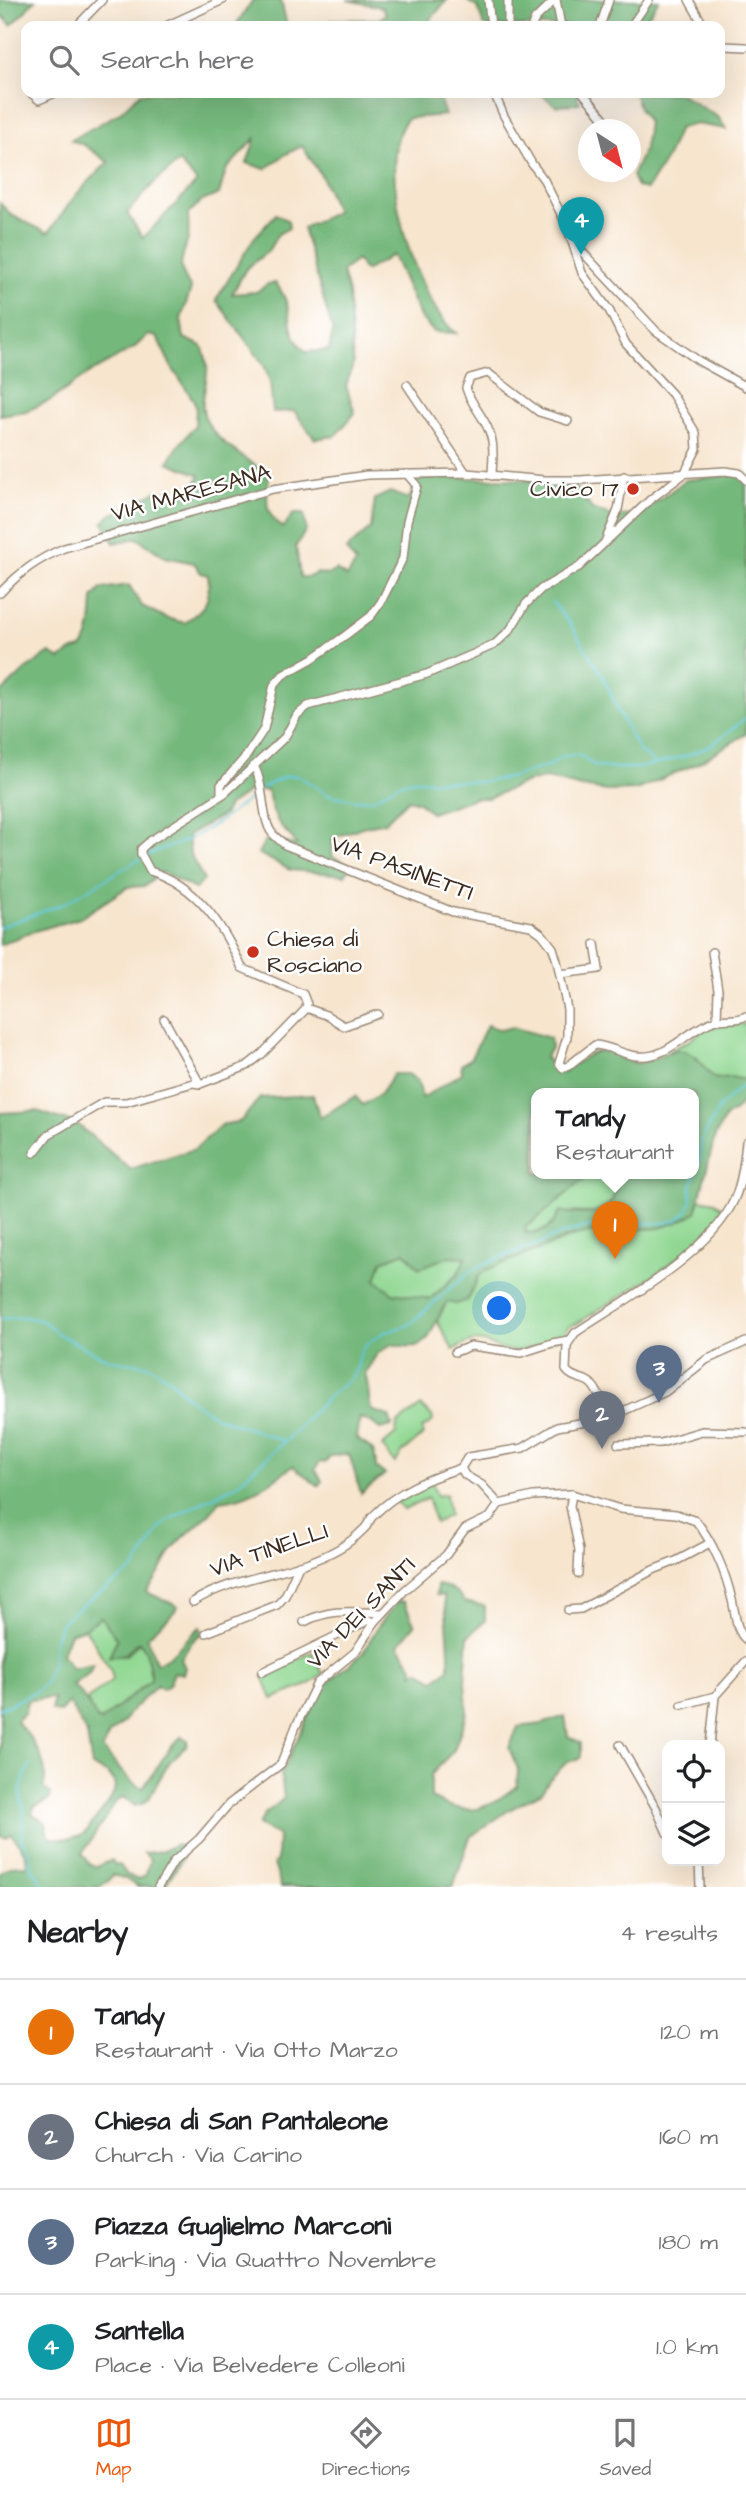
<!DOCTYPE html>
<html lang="en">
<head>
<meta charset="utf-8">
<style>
	:root { --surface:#fff; --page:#f2f2f2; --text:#202124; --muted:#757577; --line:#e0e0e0; --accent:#ea580c }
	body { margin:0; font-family:"Architects Daughter",sans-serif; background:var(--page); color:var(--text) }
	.controls { position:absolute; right:21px; bottom:21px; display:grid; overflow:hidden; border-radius:14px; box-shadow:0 7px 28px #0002 }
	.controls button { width:63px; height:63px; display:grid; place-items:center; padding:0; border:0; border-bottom:2px solid var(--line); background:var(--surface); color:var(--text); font:35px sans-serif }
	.compass { position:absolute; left:578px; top:119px; width:63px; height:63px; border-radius:50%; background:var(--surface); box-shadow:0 7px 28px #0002; rotate:144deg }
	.you { position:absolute; left:500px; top:1309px; width:24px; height:24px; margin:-18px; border:5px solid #fff; border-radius:50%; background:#1a73e8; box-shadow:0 0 0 10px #1a73e833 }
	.badge { display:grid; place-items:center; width:46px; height:46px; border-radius:50%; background:var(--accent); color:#fff; font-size:23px; font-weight:700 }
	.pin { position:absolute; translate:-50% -58px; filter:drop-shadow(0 2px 4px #0008) }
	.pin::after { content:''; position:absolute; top:37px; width:24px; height:21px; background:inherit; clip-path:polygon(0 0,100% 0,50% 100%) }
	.popup { position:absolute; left:531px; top:1088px; width:168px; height:91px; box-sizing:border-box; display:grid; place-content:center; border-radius:14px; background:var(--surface); filter:drop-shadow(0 2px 5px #0005); font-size:23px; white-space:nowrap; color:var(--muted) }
	.popup b { font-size:26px; color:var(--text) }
	.popup::after { content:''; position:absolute; left:50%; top:100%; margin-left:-14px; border:14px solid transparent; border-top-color:var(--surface) }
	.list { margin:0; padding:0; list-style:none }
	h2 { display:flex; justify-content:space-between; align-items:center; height:91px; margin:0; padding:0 28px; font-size:30px }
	h2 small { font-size:23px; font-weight:400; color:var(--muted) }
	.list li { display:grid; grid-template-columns:46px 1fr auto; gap:21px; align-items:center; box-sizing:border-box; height:105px; padding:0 28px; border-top:2px solid var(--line) }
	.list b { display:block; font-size:26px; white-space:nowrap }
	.list p { margin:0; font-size:23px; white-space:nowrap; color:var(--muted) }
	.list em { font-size:23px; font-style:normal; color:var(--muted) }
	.icon { flex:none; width:38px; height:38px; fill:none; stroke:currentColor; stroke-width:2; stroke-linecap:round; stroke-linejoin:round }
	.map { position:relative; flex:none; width:746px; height:1887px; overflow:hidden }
	.search { position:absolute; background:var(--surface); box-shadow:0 7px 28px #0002; left:21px; right:21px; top:21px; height:77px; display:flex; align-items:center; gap:18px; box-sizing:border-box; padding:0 24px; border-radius:14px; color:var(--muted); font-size:26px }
	.sheet { height:511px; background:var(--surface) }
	nav { display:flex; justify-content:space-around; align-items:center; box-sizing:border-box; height:98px; border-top:2px solid var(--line); background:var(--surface); font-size:19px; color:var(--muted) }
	nav a { display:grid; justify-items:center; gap:4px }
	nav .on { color:var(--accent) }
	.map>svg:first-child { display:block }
	.green { fill:#90d792; stroke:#668058; stroke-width:2 }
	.forest { fill:#74b87c; stroke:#58714d; stroke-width:2; fill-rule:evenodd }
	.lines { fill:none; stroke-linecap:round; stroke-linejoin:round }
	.stream { stroke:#60c8dd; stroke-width:2 }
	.minor-casing { stroke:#998876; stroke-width:10 }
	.minor { stroke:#fff; stroke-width:7 }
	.poi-dot { fill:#c8321e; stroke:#fff; stroke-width:2.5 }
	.labels { text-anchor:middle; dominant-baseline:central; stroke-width:5; stroke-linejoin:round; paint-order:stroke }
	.poi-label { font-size:23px; fill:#3b2a1e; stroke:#fff; text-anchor:end }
	.street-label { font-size:23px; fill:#3b2a1e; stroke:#fff }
</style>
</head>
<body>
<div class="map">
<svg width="746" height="1887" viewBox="0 0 746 1887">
	<rect width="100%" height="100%" fill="#fff"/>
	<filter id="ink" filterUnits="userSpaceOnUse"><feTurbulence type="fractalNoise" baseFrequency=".0143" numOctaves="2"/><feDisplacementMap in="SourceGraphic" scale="14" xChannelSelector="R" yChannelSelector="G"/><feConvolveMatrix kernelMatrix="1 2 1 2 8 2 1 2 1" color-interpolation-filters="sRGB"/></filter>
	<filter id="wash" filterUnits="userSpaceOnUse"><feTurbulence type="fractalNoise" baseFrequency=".00686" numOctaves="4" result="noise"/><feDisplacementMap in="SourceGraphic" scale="28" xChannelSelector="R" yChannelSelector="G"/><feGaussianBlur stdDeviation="1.57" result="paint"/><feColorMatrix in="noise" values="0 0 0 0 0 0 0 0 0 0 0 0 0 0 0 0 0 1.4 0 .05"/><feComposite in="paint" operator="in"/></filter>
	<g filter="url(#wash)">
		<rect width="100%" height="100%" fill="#f7e5ce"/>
		<g class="green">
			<polygon points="746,1024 746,1080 730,1077 716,1079 709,1074 696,1056 669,1051 692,1039 708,1026"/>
			<path d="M592,1173H629L617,1181C616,1200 607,1212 586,1213C581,1213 575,1211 569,1213C549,1218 554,1234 526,1233L525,1227C550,1210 568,1190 592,1173Z"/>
			<path d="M700,1199L715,1202L724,1210C692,1259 627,1291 578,1323L568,1327L565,1335C554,1339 522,1353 512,1351C483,1347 485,1332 453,1350L437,1321L447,1302L468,1300L478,1277L485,1270L572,1237L593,1232L659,1228L678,1222L696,1212Z"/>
			<polygon points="405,1252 458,1257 466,1257 457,1275 430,1299 392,1293 375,1280 382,1261"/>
			<polygon points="421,1406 432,1416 433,1421 422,1429 423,1435 403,1452 395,1463 382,1446 396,1434 397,1424"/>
			<polygon points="432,1481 437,1496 446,1494 449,1515 435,1523 428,1498 404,1510 395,1500 421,1484"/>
			<polygon points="101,1616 117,1639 110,1656 126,1655 140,1642 146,1651 151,1676 151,1680 100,1722 92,1713 87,1700 113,1679 110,1669 85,1628"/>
			<polygon points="312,1652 323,1674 308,1685 272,1699 263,1676"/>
		</g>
		<g class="forest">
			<path d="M0,0H35C27,8 20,19 11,25L0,13Z"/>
			<polygon points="253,0 281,0 287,26 235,26"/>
			<polygon points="347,0 447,0 429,21 432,26 335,26 332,20 379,19 386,14 382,7"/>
			<polygon points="466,0 659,0 642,26 484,26 478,8"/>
			<path d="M141,93H437L445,115L408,118C371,159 416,302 456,333L434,332L420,317L393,255L365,271L357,260L342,271L348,293L353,364L346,386L355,413L335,436L315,439L294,411L273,412L270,382L264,365L216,300L254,238L276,214L288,221L289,228L278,234L268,251L246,269L232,294L256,292L268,284L276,283C279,288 283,293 285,299C294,321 286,333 306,352L329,350L333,332L303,228L336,212L322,177L302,146L286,154L265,169L247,163L256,137L226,170L219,194L200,202L188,214C188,223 190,234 187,242C179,266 178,267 191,289L181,319L184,338L202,346C211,369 206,377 203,400C198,434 246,458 269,475C267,499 262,512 283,528L293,514H304L306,530L296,546L300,577H309L317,573L327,575L336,570L347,577L356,563L346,550L371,528L375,499L390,492L409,499L417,479L443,477L572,482L592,509L614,517L640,514L686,480L746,473V734L696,764L636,790L607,791L581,787L547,778L530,781L488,798H474L431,813L419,802L408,799L385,822L362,827L333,838L332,857L350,865L345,875L290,870L258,853L266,840L297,845C293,837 286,833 281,826C273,816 270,804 268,791L253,789L228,806L223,815L188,835L190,854L204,880L195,889L162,872L145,886L128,887L80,918L31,932L0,945V694L25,670L50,653L60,659L74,650L82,648C92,635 92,615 93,598L101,589L129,585L142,606L166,618L185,623C206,606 211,602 208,575L201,573L194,563L165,557L137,538L114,543L103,522L111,515L157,491L181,497L194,487L200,475L168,462L179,445L195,426L196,407L194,401L171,366L157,337L148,335L134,348L88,374L49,401L26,411L0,415V203L11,215L48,233L76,195L108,162L84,145L71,140L119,113ZM179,162L197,182L143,238L127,213L153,184Z"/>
			<polygon points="540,93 576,93 580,103 556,106"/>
			<polygon points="634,93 679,93 719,118 726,129 696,124 679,128 667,157 647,189 637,187 632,176 644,150 648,122 640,110"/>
			<path d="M487,1025L501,1030L512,1027L550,1038L551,1048L545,1058L563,1072C573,1066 585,1055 596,1052C609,1048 624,1063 637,1063C654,1063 667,1047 684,1051C699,1055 704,1070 716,1079L730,1077L746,1080C746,1095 742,1110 726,1116L715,1136L696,1212L678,1222L659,1228L593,1232L572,1236L486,1270L478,1277L468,1300L456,1304L447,1302C427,1329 436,1355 392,1344L377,1354L365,1373C369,1386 368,1397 371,1410L389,1416L392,1426L380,1429L371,1422L360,1418L356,1438C371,1450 375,1445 376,1468L385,1474L361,1494L349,1454L330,1456L325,1463L320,1462L315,1469L322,1481L318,1486L293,1466C269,1483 249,1499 219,1501C207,1521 186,1531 173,1549C163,1564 158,1580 146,1592L178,1606C173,1617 156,1626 147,1638L156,1662L158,1663L171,1655L200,1627L203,1633C194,1637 185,1650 181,1659L185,1668L183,1674L174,1672L169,1685L163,1689L157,1685L129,1713L123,1723L109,1734L102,1749C115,1761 127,1783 143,1788L171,1747L181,1737L188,1740L187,1746L169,1762L149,1798L142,1804L135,1806L124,1797L117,1800L82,1854L90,1864L97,1867L112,1860L115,1865H120L127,1875L138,1880L146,1875L150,1859L144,1853L162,1851L177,1844L181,1847L184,1856L164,1887H138L124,1878L112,1875L108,1881L99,1887H0V1872L10,1866L27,1865L26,1854L12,1834L6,1837L0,1836V1113L37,1111L77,1124L130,1169L195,1149L221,1125L241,1121L260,1098L313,1095L320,1118L355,1096L363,1105L381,1093L394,1074H408L418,1081L422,1098L462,1073L461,1065L471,1058ZM536,1093H694V1173H629L617,1181C616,1215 588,1217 560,1211C553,1228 543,1234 526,1233L525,1227C550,1211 568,1190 592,1173H536ZM405,1252L419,1268L450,1256L466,1257L457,1275L430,1299L393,1293L376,1280L382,1261ZM101,1617L117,1639L109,1657L126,1654L134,1645L140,1642L146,1651L151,1676V1680L100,1722C88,1709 87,1696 72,1685L89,1673L93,1664L72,1668L62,1654L70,1633L85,1628ZM54,1698L51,1710L60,1712L69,1703L87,1734L92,1767C129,1778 114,1798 95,1820C91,1825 86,1834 80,1836C71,1840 60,1838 51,1838L47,1833L46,1823L32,1814L34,1807L49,1800L51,1794L43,1788C52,1765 31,1737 16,1721L24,1713L28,1700Z"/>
			<path d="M437,1585C451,1587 457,1590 464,1602L485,1606V1621L468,1636L465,1681L467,1712L454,1750L431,1775V1798C471,1818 483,1811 517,1786L518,1769L509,1748L518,1727L542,1724L565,1716L568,1736L581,1743V1757L577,1760L568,1761L549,1780L542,1792L509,1810L470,1837L453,1887H281L274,1864L277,1860L278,1835L258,1825L265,1814L284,1798L281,1774L322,1687L362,1654L379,1625L398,1601L404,1602L415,1625L398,1645L413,1667V1673L418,1670L434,1680L449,1669C450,1643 447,1621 444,1596L436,1595Z"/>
		</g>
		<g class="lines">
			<g class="stream">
				<polyline points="552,602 570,624 603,676 621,717 639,751 656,764 689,755 713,744 746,718"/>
				<polyline points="262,788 286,776 298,776 329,795 356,800 373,799 398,784 413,780 479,782 509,778 550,765 561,757 572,755 581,756 595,766 608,768 638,768 656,764"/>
				<path d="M145,857C159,849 173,846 187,840C213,828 236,809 258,792"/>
				<polyline points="0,927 63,904 140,859"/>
				<polyline points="0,1319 25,1317 43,1321 58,1334 97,1354 112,1360 148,1365 170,1379 186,1396 204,1409 217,1417 283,1441"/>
				<polyline points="0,1709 35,1692 45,1683 53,1663 54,1640 61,1624 70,1614 134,1569 160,1528 170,1519 236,1485 285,1441 330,1395 351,1378 357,1368 361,1351 368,1343 383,1333 409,1325 469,1272 493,1260 541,1243 549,1238 582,1228 607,1224 664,1223 676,1221 687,1212 691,1201 691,1185 699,1163 702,1139 719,1108 741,1086 746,1086"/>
				<polyline points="31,1764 26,1772 20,1793 24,1810 21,1839 29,1854 30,1865 45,1887"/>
			</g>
		</g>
	</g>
	<g filter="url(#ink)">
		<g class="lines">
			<defs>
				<g id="minor">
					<polyline points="488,0 491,26"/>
					<polyline points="556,0 561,26"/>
					<polyline points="689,0 704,26"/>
					<polyline points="77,26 102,0"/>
					<polyline points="166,26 223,0"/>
					<polyline points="508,26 508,0"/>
					<polyline points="532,26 535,19 555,0"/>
					<polyline points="600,26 609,0"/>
					<polyline points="631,26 649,0"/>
					<polyline points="720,44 724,46 746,47"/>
					<polyline points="31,93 39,100 55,93"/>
					<polyline points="583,93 614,130"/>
					<polyline points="573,242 656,331 699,361 746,387"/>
					<polyline points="407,385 466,473"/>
					<path d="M492,476C492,464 495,449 491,437C487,419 471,406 466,388L470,378L488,373L539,412L568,421"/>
					<polyline points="605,542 618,510 624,476"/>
					<path d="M0,593C20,572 38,559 64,548L273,489L367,475L466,473L545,480H580L725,471L739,473L746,480"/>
					<path d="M254,766C265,785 261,819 272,833C275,837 281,841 285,845L453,912L531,926L542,934L553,948L557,961L567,1009V1037L559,1063L563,1068L568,1066L595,1045C610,1046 623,1055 637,1056C668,1060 687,1029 714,1021C725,1017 736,1022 746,1016"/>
					<polyline points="221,794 221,785 247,755 264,729 274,685 283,675 312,659 346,635 371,616 381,602 403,558 407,521 417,486 407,474"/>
					<polyline points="712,952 718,990 717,1020"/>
					<polyline points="560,974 599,969 595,944"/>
					<polyline points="306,1008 326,1015 344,1026 378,1014"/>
					<polyline points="164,1019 200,1084"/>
					<path d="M34,1153L48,1135L104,1102H126L193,1083L200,1084L247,1066L262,1054L305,1010L307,1004L303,994L242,968C223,925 197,885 150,871L141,854V849L150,841L225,793L285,737L297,715L308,706L427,674L494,645L510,630L526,604L541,589L579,567L651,499L684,474L697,449L696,433L672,394L626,344L609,310L582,273L567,226L544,180L532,164L504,116L494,93"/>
					<polyline points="455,1352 471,1346 521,1353 552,1343 569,1340"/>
					<path d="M608,1418C603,1407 598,1386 587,1381C579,1377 572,1378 566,1370L567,1345L575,1333C624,1300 709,1255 734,1200C742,1182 744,1162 746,1142"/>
					<polyline points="618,1444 661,1443 702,1431 746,1432"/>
					<path d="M461,1468L465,1475L482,1485L499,1504L533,1496L572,1494L620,1509L676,1514L696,1521C713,1542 726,1573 732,1600C736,1615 735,1629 746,1640"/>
					<polyline points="461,1468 468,1457 523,1448 557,1427 608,1418 665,1392 706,1360 746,1342"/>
					<polyline points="572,1494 570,1506 579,1550 578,1574"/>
					<path d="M193,1602C237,1574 293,1575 338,1549C347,1544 357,1536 364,1529C368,1526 369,1520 373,1516C399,1490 427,1479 461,1468"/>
					<polyline points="568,1610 581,1609 653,1570 676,1561 710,1543"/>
					<path d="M304,1622C332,1608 352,1612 383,1613"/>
					<polyline points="206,1633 277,1605 285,1596 299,1565"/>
					<polyline points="262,1672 369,1620 375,1622"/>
					<polyline points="682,1705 715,1696"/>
					<polyline points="620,1745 656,1808 667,1833"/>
					<polyline points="710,1745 715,1696 746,1661"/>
					<polyline points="699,1861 700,1887"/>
					<polyline points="158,1887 174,1861 199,1839 229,1804 281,1764 296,1726 317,1683 355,1652 375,1622 404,1591 446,1555 465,1529 490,1517 499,1504"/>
				</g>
			</defs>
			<use href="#minor" class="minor-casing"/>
			<use href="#minor" class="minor"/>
		</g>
	</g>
	<g class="poi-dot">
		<circle cx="633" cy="489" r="7"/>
		<circle cx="253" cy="952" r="7"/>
	</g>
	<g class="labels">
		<g class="poi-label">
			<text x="619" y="489">Civico 17</text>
			<text x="267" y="939" text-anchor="start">Chiesa di<tspan x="267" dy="26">Rosciano</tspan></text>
		</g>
		<g class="street-label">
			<text transform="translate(191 493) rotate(-15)">VIA MARESANA</text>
			<text transform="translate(402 868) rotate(20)">VIA PASINETTI</text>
			<text transform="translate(269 1550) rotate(-19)">VIA TINELLI</text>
			<text transform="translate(361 1613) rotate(-46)">VIA DEI SANTI</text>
		</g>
	</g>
</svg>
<div class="controls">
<button><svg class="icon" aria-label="locate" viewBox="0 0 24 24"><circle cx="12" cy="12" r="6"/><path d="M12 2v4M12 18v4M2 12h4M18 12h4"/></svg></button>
<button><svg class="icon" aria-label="layers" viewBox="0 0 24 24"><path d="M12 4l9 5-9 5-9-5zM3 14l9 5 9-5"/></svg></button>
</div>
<svg class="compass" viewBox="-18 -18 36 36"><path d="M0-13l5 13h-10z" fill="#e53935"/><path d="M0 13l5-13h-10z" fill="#757577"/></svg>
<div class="you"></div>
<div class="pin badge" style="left:615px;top:1259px;background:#e8710a">1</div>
<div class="popup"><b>Tandy</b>Restaurant</div>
<div class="pin badge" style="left:602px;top:1449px;background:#6b7280">2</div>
<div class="pin badge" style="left:659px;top:1403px;background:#5c6f8a">3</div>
<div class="pin badge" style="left:581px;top:255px;background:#0f9aa8">4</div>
<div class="search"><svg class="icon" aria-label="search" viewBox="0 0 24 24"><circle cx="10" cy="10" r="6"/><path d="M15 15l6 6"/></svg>Search here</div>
</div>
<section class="sheet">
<h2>Nearby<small>4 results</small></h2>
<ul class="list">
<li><span class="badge" style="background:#e8710a">1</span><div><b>Tandy</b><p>Restaurant · Via Otto Marzo</p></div><em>120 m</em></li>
<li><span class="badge" style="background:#6b7280">2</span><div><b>Chiesa di San Pantaleone</b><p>Church · Via Carino</p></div><em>160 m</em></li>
<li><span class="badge" style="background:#5c6f8a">3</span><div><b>Piazza Guglielmo Marconi</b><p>Parking · Via Quattro Novembre</p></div><em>180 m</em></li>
<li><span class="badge" style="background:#0f9aa8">4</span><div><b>Santella</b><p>Place · Via Belvedere Colleoni</p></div><em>1.0 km</em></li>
</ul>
</section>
<nav>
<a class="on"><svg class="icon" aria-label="map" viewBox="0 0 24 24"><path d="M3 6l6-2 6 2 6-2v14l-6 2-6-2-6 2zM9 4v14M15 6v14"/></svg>Map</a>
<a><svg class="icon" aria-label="directions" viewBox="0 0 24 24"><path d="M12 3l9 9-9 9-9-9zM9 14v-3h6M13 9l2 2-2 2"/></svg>Directions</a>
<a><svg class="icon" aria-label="saved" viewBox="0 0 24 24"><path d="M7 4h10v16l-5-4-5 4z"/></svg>Saved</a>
</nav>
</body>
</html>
